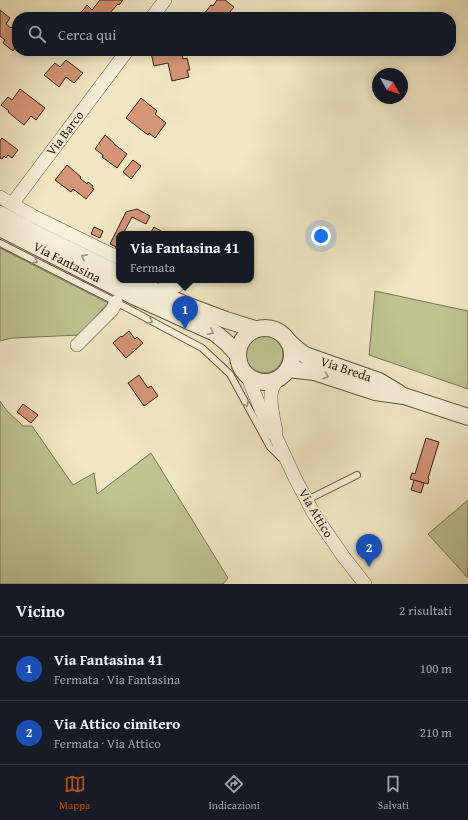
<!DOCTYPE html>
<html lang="it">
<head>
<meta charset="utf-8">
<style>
	:root { --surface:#171b24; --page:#20242c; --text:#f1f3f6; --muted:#9ea1a6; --line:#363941; --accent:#b45309 }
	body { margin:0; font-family:"Gentium Book Plus",serif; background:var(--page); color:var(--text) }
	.compass { position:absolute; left:372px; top:68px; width:36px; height:36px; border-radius:50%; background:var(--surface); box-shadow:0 2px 10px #0003; rotate:129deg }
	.you { position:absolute; left:321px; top:236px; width:14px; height:14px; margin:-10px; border:3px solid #fff; border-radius:50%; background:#1a73e8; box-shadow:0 0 0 6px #1a73e833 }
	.badge { display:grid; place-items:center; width:26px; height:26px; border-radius:50%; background:var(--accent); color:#fff; font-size:13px; font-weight:700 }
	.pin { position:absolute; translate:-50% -33px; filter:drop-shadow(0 1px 2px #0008) }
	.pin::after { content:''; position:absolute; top:21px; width:14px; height:12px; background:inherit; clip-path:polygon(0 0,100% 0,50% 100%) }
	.popup { position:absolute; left:116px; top:231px; width:138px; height:52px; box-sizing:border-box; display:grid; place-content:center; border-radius:8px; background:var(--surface); filter:drop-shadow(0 1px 3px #0005); font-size:13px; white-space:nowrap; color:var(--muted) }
	.popup b { font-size:15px; color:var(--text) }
	.popup::after { content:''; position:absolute; left:50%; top:100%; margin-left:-8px; border:8px solid transparent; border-top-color:var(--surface) }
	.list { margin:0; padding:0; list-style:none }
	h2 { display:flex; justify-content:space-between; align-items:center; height:52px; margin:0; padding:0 16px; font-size:17px }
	h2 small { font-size:13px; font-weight:400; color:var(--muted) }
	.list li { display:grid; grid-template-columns:26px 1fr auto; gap:12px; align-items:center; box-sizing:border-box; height:64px; padding:0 16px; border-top:1px solid var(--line) }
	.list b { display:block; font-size:15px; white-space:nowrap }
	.list p { margin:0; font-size:13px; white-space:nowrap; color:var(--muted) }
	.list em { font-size:13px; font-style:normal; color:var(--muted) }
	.icon { flex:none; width:22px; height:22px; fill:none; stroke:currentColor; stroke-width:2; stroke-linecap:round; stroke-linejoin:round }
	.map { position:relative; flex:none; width:468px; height:584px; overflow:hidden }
	.search { position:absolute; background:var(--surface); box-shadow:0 2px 10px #0003; left:12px; right:12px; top:12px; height:44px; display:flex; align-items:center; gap:10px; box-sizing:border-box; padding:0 14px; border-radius:16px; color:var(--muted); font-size:15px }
	.sheet { height:180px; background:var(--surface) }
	nav { display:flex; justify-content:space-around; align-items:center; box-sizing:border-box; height:56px; border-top:1px solid var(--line); background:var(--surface); font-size:11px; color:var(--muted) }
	nav a { display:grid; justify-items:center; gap:2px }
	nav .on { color:var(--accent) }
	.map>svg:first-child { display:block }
	.green { fill:#bec491; stroke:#787351 }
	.building { fill:#d59577; stroke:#312211 }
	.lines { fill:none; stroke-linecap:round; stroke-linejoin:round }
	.service-casing { stroke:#61533e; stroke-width:8 }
	.minor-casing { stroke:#61533e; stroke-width:14 }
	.tertiary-casing { stroke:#61533e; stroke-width:18 }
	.service { stroke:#f6efd9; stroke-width:6 }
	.minor { stroke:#f6efd9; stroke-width:13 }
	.tertiary { stroke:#f6efd9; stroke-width:16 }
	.oneway { stroke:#9d937f }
	.labels { text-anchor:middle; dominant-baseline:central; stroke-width:3.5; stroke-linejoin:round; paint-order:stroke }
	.street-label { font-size:13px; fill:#312211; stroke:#f6efd9 }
</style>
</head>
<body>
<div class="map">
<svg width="468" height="584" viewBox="0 0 468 584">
	<rect width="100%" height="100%" fill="#f1e7c4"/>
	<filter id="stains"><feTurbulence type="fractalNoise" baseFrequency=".005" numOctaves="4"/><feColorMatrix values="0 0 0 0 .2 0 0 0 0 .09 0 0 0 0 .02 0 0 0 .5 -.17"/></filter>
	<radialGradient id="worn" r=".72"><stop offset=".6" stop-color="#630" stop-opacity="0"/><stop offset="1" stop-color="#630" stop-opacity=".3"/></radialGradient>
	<g class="green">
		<polygon points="0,248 108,303 80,335 12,338 0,341"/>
		<polygon points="375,291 468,311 468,389 369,355"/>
		<circle cx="264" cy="354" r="19"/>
		<polygon points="0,401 7,411 23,426 32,426 73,485 94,473 97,494 151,453 228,578 223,584 0,584"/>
		<polygon points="468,500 468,578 428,534"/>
	</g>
	<g class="building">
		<polygon points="100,0 123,0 119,5 118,4 108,15 107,14 105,17 82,17 79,15 87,5 92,10"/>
		<polygon points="217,0 225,0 234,7 226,17 208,17 204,14 211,5 213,6"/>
		<polygon points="0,10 10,18 6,24 11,28 16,22 17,23 17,45 13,51 3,43 5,40 0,36"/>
		<polygon points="160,51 177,51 177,52 183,51 184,54 182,55 183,59 187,58 190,70 187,70 189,77 172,81 168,63 154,66 151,53"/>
		<polygon points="66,60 83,73 74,83 66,77 59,87 44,75 55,63 60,67"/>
		<polygon points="20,89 45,108 36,120 31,116 24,125 8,112 9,111 1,105 8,97 12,100"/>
		<polygon points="141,98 157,111 155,114 166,123 155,138 149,133 148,135 126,118"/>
		<polygon points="105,135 114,143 114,144 127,154 117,168 102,157 103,155 95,149"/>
		<polygon points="2,138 18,150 12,158 8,155 6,158 4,156 2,159 0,158 0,141"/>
		<polygon points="133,160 141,166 131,179 123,172"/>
		<polygon points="67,165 81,177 80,178 87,184 88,182 93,186 92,188 94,189 86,199 73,189 71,192 55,180"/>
		<polygon points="137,209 150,216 146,224 132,217 123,234 119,234 119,249 116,248 116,247 110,244 126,212"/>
		<polygon points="94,227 103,231 100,238 91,234"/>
		<polygon points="154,227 166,234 150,234"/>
		<polygon points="129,331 135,339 137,337 143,343 126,358 113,343 121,336 122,337"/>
		<polygon points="139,375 148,388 151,386 158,396 144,406 128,383"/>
		<polygon points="23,404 38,415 31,423 17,412"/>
		<polygon points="426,438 439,442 428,478 429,479 428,484 410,479 412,473 415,474"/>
		<polygon points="414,480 424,483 421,493 411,490"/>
	</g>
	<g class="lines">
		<defs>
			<g id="service">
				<polyline points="0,243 116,302 202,348 230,374 270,447 281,458"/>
				<polyline points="307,500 357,475"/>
			</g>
			<g id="minor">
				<polyline points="152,17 165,0"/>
				<polyline points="0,197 33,216 119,258"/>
				<polyline points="12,204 127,51"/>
				<polyline points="164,280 177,286"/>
				<polyline points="77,345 112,310 116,302"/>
				<polyline points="247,375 268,427 276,437 295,478 314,514 343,556 365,584"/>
				<path d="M276,433C275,420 268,403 272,390C273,386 276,382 278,379"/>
			</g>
			<g id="tertiary">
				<polyline points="0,214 33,232 119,274"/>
				<polyline points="0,228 131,295 215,333 227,343 237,354"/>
				<polyline points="131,280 186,305 226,320 255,329"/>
				<circle cx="265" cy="355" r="27"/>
				<polyline points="289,342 298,350 305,355 379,381 399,393"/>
				<polyline points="288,369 314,372 375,392 404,396 468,417"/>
			</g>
		</defs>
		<use href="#service" class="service-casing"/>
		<use href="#minor" class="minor-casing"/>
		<use href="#tertiary" class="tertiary-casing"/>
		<use href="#service" class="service"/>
		<use href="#minor" class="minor"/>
		<use href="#tertiary" class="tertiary"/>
	</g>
	<defs><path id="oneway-chevron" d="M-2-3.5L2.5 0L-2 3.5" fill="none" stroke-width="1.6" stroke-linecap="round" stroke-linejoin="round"/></defs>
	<g class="oneway">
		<use href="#oneway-chevron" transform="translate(84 257) rotate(-154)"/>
		<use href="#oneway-chevron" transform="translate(35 261) rotate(27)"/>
		<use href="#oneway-chevron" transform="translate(150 321) rotate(28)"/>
		<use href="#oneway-chevron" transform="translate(211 332) rotate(28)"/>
		<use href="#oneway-chevron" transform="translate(326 376) rotate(19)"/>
		<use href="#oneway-chevron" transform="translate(246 404) rotate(61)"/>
	</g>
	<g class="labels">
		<g class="street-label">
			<text transform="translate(65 133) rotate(-53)">Via Barco</text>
			<text transform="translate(67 262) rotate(27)">Via Fantasina</text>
			<text transform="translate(346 369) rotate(19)">Via Breda</text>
			<text transform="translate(316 513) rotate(59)">Via Attico</text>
		</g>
	</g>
	<rect width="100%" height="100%" filter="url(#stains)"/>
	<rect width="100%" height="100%" fill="url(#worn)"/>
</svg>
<svg class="compass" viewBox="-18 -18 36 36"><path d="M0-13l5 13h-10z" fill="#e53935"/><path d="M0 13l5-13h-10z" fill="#9ea1a6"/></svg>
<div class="you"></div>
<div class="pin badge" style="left:185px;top:329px;background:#1a4fb4">1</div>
<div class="popup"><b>Via Fantasina 41</b>Fermata</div>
<div class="pin badge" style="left:369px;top:567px;background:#1a4fb4">2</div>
<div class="search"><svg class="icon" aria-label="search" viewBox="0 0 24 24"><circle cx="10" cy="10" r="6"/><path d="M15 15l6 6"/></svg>Cerca qui</div>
</div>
<section class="sheet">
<h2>Vicino<small>2 risultati</small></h2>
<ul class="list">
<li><span class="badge" style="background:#1a4fb4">1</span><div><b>Via Fantasina 41</b><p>Fermata · Via Fantasina</p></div><em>100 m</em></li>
<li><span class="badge" style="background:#1a4fb4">2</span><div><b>Via Attico cimitero</b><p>Fermata · Via Attico</p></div><em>210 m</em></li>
</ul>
</section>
<nav>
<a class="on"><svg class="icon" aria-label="map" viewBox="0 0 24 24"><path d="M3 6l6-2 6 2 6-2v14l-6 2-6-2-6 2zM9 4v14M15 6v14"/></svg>Mappa</a>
<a><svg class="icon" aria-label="directions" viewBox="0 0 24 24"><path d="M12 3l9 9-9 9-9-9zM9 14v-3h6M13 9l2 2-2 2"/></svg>Indicazioni</a>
<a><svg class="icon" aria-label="saved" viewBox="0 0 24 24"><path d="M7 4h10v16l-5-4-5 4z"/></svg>Salvati</a>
</nav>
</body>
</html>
